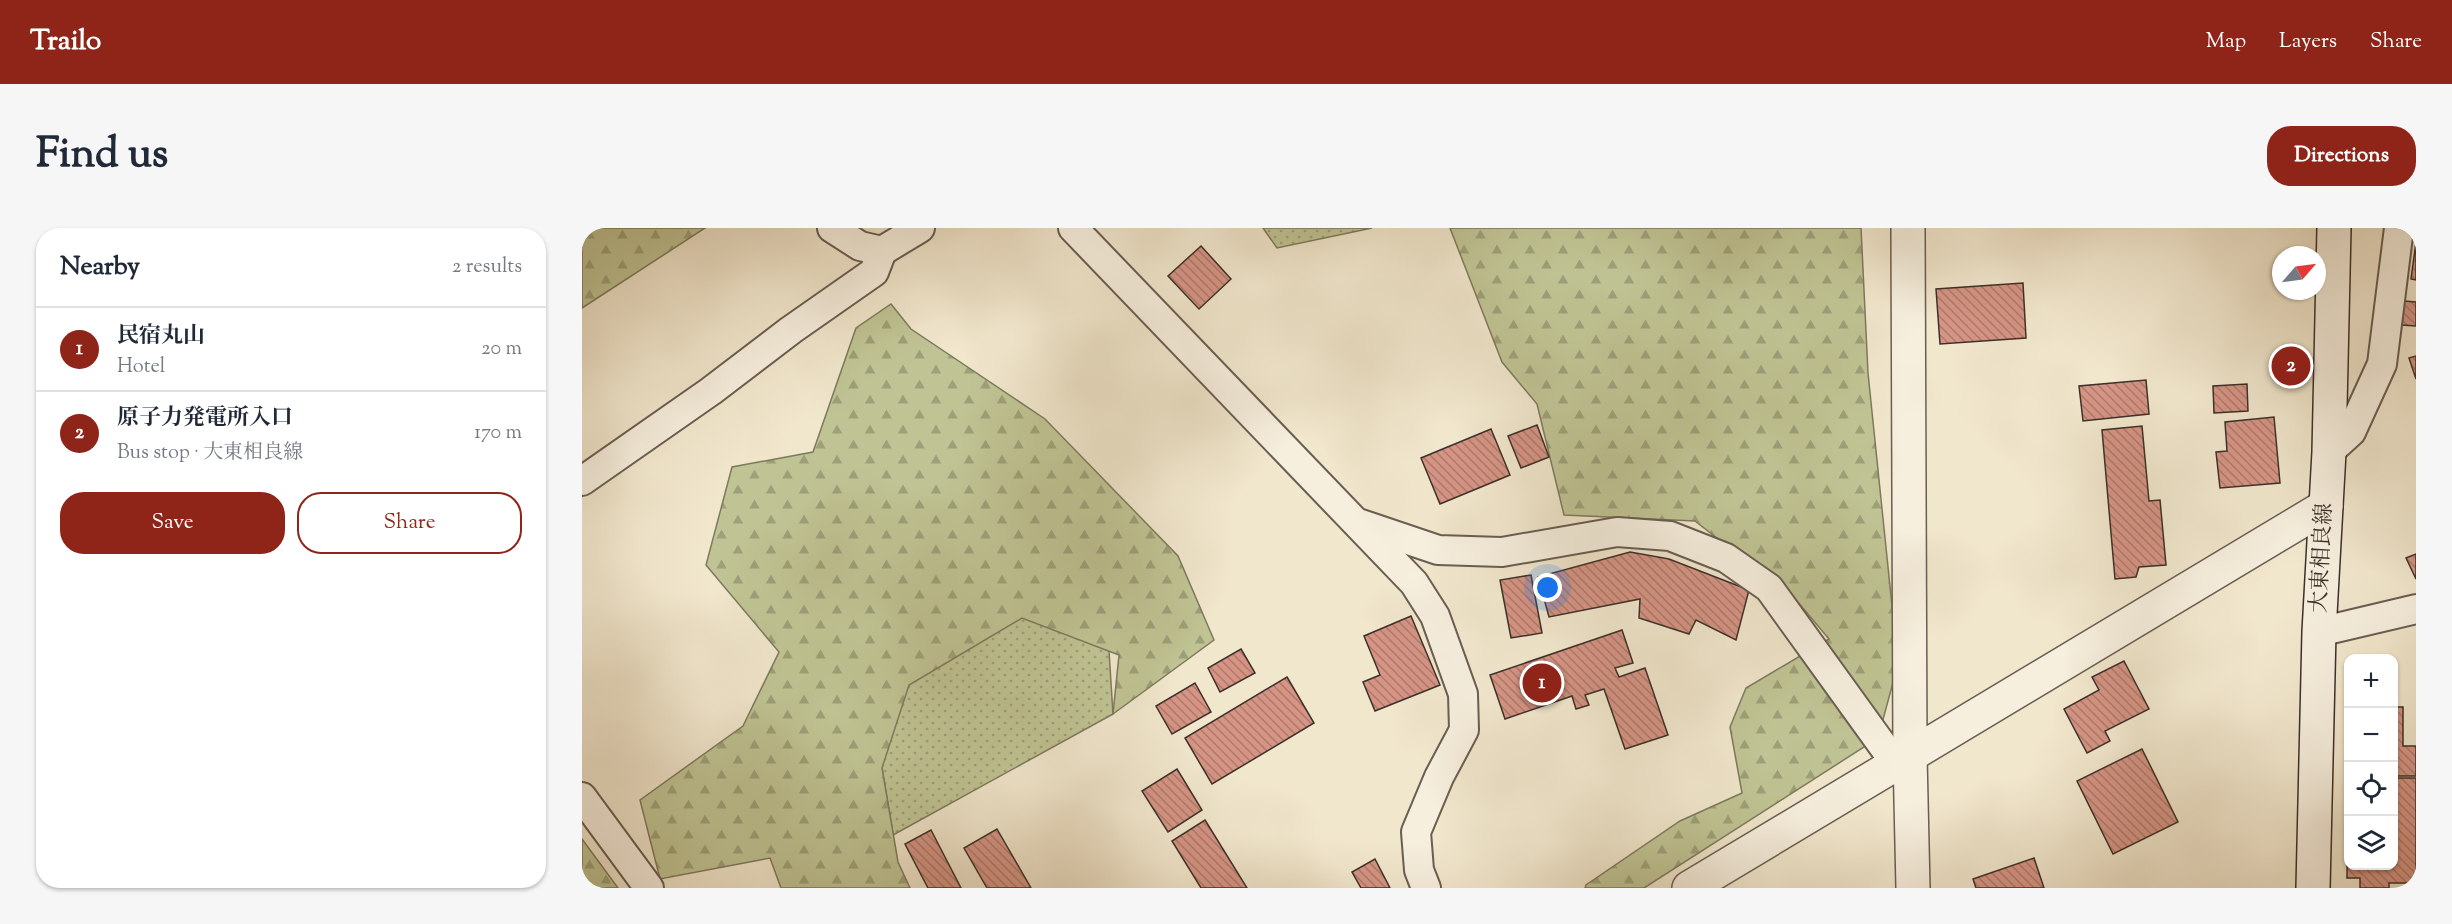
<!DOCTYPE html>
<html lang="en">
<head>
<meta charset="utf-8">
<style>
	:root { --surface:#fff; --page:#f6f6f7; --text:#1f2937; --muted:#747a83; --line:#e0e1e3; --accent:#8f2418 }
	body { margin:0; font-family:"Sorts Mill Goudy","Noto Serif JP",serif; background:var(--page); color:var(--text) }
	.controls { position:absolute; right:18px; bottom:18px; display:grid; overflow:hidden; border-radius:12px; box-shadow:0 2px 4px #0004 }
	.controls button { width:54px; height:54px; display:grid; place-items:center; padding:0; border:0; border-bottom:2px solid var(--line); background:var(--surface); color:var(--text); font:30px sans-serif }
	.compass { position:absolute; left:1690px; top:18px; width:54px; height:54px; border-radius:50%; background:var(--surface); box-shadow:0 2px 4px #0004; rotate:62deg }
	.you { position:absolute; left:966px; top:360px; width:21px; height:21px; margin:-15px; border:4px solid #fff; border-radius:50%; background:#1a73e8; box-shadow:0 0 0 9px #1a73e833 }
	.badge { display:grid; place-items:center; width:39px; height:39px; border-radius:50%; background:var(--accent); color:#fff; font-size:20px; font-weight:700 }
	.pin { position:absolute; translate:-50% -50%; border:3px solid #fff; box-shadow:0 2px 6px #0006 }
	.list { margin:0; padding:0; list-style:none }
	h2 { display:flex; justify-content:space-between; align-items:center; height:78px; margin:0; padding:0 24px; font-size:26px }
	h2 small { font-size:20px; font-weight:400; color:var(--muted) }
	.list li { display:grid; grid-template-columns:39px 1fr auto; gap:18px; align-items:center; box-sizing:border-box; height:84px; padding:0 24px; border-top:2px solid var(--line) }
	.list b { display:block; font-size:22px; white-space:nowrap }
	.list p { margin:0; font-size:20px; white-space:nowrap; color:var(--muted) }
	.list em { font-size:20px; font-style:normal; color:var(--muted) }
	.actions { display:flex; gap:12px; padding:18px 24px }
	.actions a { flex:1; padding:14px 0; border:2px solid var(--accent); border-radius:24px; text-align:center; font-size:21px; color:var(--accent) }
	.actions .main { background:var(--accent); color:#fff }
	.icon { flex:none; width:33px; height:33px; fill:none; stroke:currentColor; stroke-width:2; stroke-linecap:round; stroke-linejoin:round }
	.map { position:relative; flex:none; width:1834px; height:660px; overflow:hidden; border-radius:24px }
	header { display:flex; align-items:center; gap:36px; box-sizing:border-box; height:84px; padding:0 30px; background:var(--accent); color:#fff }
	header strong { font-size:28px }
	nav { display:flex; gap:33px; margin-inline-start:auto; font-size:21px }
	.intro { display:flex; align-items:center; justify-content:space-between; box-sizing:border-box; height:144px; padding:0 36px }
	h1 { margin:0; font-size:42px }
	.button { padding:15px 27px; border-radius:24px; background:var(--accent); color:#fff; font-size:21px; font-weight:700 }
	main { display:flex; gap:36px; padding:0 36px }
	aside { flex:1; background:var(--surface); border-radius:24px; box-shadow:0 2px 4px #0004 }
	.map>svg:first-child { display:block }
	.grass { fill:url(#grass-dots); stroke:#7e7a5e; stroke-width:1.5 }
	.forest { fill:url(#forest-firs); stroke:#7e7a5e; stroke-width:1.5 }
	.building { fill:url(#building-back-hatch); stroke:#3d2f29; stroke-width:1.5 }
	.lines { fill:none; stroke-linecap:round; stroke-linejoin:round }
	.minor-casing { stroke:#6a5d52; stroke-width:32 }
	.tertiary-casing { stroke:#6a5d52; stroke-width:36 }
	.secondary-casing { stroke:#3d2f29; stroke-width:36 }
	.minor { stroke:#f6efde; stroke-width:28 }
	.tertiary { stroke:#f6efde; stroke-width:33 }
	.secondary { stroke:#f6efde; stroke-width:33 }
	.labels { text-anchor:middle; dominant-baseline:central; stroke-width:4.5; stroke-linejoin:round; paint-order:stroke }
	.street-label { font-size:22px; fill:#3d2f29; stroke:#f6efde }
</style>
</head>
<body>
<header>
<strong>Trailo</strong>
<nav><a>Map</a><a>Layers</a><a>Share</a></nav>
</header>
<div class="intro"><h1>Find us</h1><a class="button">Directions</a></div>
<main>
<aside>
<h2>Nearby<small>2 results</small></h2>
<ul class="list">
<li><span class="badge">1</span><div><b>民宿丸山</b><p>Hotel</p></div><em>20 m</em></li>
<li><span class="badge">2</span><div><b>原子力発電所入口</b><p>Bus stop · 大東相良線</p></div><em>170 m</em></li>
</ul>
<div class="actions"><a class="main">Save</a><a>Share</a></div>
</aside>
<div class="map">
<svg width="1834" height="660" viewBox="0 0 1834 660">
	<defs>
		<pattern id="grass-dots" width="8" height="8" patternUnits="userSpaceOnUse" patternTransform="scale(1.5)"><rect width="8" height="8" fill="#c0c494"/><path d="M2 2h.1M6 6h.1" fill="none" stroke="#9da079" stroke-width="1.8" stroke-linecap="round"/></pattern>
		<pattern id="forest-firs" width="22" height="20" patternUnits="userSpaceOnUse" patternTransform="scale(1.5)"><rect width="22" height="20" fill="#c0c494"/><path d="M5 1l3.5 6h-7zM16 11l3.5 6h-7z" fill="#9da079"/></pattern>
		<pattern id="building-back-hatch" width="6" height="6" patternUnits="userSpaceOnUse" patternTransform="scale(1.5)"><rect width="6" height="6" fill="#d59484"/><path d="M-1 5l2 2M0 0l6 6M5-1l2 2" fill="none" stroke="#ae796c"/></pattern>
	</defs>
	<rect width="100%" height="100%" fill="#f1e7cd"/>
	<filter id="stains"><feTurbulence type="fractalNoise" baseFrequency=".00333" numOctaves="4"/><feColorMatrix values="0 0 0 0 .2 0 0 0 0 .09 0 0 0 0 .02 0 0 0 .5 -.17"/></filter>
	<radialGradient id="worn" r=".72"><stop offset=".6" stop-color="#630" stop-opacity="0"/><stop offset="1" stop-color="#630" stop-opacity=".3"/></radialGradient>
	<g class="grass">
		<polygon points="681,0 790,0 695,20"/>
		<polygon points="434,380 527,423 531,486 311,607 300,540 319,457"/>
	</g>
	<g class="forest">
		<polygon points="0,0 123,0 0,80"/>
		<polygon points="868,0 1279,0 1286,145 1316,436 1296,510 1062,660 1003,660 1004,657 1098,593 1160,565 1148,499 1164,460 1247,411 1215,373 1113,293 982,287 955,176 920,134"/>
		<polygon points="309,76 329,101 463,191 596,328 632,412 531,486 537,427 440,390 327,457 300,540 316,634 328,660 199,660 188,630 78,651 58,572 161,498 197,424 124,337 150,239 231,224 274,100"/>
		<polygon points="0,611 36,660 0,660"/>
	</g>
	<g class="building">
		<polygon points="1834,14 1834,52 1829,51"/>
		<polygon points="619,18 649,51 617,81 586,48"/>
		<polygon points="1441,55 1444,110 1358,116 1354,61"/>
		<polygon points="1822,73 1834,74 1834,98 1820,97"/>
		<polygon points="1834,128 1834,151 1827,130"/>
		<polygon points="1564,152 1567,186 1501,193 1497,158"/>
		<polygon points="1665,156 1666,183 1632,185 1631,158"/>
		<polygon points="1692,189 1698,255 1638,260 1634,224 1645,223 1643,194"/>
		<polygon points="955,197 967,229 939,240 926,208"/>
		<polygon points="1560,198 1567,273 1578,272 1584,337 1557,339 1554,349 1533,351 1520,202"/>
		<polygon points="909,201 928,247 858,276 839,230"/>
		<polygon points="1048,324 1087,331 1167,362 1154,412 1114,392 1107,406 1057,390 1058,371 967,389 956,349"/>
		<polygon points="1834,326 1834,351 1824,330"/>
		<polygon points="949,347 960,405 929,410 918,352"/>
		<polygon points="829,388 858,457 793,483 781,454 798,447 782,408"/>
		<polygon points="1040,402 1051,435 1033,440 1037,449 1063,440 1086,507 1043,521 1022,461 1003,467 1007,477 994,481 990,468 923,491 908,447"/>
		<polygon points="659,421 673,445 638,464 626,440"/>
		<polygon points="1542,433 1567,481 1523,503 1528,513 1505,525 1482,481 1517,462 1510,449"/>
		<polygon points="705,449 732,495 630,556 603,510"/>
		<polygon points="613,455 629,484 590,506 574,478"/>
		<polygon points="1812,479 1821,479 1821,518 1834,518 1834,548 1812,548"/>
		<polygon points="1560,521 1596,594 1531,626 1495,553"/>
		<polygon points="595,541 620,582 586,604 560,563"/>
		<polygon points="1766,549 1766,638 1812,638 1812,550 1834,550 1834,660 1828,660 1828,655 1807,655 1807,660 1778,660 1778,650 1765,650"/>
		<polygon points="623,592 665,660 619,660 590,613"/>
		<polygon points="415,601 449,660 405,660 382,620"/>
		<polygon points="349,602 379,660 346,660 323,616"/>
		<polygon points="1452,630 1462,660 1394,660 1391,651"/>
		<polygon points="793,631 808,660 779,660 770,644"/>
	</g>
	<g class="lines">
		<defs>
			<g id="minor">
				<polyline points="250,0 278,18 300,23 338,0"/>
				<polyline points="491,0 832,355 853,388 881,466 882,502 857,549 834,604 837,642 844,660"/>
				<polyline points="1747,224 1769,204 1800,136 1817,0"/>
				<polyline points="0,253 129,163 209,102 292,44 300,23"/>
				<polyline points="779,296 856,322 920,324 1035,304 1088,308 1144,330 1187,360 1314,536"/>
				<polyline points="1737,404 1834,381"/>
				<polyline points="0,569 67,660"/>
			</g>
			<g id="tertiary">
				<polyline points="1326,0 1328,528 1331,660"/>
				<polyline points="1107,660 1744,278"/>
			</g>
			<polyline id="secondary" points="1731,660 1737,404 1747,224 1752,0"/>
		</defs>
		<use href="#minor" class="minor-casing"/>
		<use href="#tertiary" class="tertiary-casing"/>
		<use href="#secondary" class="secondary-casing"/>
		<use href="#minor" class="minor"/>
		<use href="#tertiary" class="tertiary"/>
		<use href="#secondary" class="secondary"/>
	</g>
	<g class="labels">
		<g class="street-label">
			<text transform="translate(1741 330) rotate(-87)">大東相良線</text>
		</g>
	</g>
	<rect width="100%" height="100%" filter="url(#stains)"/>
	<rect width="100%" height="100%" fill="url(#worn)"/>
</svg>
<div class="controls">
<button>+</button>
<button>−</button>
<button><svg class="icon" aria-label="locate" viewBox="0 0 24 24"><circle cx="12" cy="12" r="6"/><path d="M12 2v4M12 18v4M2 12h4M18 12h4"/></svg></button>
<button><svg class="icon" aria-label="layers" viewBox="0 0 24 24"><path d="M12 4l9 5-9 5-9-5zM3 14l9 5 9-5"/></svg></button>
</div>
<svg class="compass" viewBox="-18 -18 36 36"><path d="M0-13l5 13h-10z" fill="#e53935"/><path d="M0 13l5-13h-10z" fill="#747a83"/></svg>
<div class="you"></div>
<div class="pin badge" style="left:960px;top:455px">1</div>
<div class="pin badge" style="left:1709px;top:138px">2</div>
</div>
</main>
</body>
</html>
